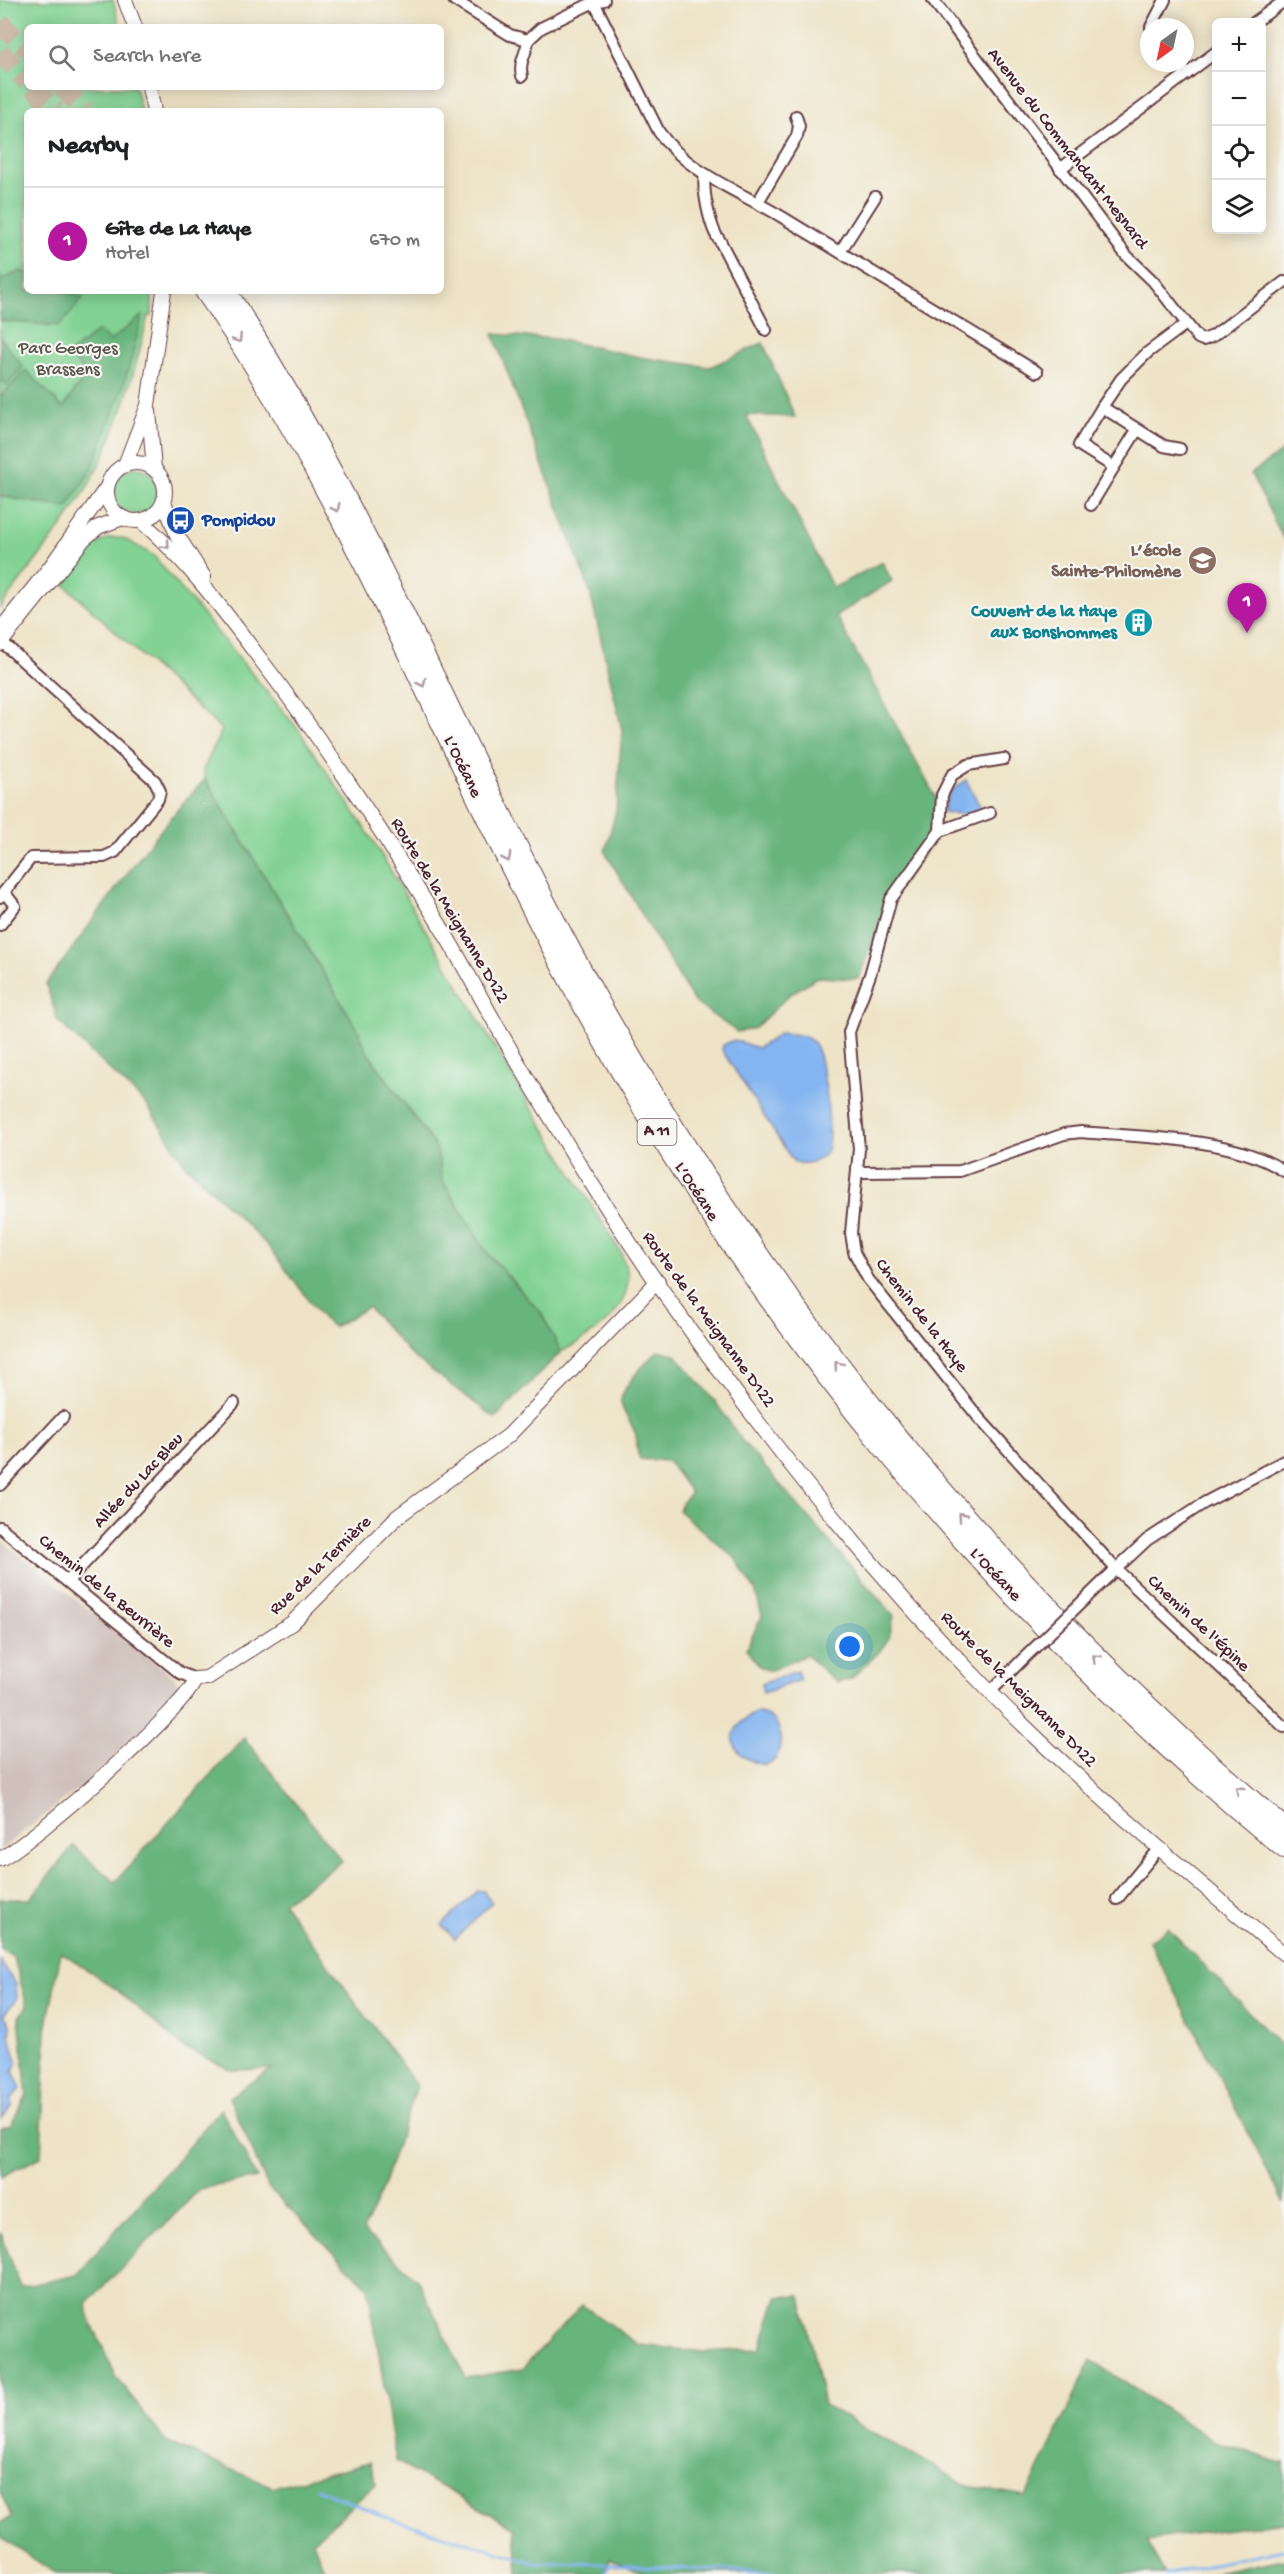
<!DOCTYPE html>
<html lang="en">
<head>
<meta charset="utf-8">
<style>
	:root { --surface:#fff; --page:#f6f6f6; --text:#202124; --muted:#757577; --line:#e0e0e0; --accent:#b5179e }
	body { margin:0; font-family:"Gochi Hand",sans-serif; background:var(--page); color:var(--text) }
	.controls { position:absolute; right:18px; top:18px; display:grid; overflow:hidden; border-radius:9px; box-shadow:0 3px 15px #0003 }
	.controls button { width:54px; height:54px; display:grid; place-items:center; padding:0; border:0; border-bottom:2px solid var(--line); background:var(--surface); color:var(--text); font:30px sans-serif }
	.compass { position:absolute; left:1140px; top:18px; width:54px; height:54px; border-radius:50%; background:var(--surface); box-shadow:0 3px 15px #0003; rotate:213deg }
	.you { position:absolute; left:850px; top:1647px; width:21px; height:21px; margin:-15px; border:4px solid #fff; border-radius:50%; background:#1a73e8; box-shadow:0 0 0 9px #1a73e833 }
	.badge { display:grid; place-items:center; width:39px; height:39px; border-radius:50%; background:var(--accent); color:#fff; font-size:20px; font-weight:700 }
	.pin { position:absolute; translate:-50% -50px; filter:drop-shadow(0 2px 3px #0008) }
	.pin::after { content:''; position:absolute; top:32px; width:21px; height:18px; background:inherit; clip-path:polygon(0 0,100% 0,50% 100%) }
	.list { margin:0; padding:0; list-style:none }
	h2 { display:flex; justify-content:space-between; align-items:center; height:78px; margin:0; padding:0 24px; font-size:26px }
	h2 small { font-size:20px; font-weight:400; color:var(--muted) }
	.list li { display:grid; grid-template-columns:39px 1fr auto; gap:18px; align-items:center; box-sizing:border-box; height:108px; padding:0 24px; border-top:2px solid var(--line) }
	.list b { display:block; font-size:22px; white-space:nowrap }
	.list p { margin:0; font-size:20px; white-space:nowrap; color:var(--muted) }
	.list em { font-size:20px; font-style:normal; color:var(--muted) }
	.icon { flex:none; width:33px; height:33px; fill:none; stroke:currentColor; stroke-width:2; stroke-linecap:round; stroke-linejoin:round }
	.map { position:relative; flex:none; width:1284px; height:2574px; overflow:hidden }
	.search { position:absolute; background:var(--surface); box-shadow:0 3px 15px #0003; left:24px; top:24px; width:420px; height:66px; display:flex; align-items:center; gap:15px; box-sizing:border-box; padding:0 21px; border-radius:9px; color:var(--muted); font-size:22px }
	.panel { position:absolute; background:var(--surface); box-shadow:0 3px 15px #0003; left:24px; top:108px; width:420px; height:186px; border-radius:9px }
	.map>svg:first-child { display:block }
	.industrial { fill:#cfc0bb }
	.green { fill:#81d293; stroke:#66785f; stroke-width:1.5 }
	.forest { fill:#68b47d; stroke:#596a54; stroke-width:1.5 }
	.water { fill:#84b5f0; stroke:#676a8e; stroke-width:1.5 }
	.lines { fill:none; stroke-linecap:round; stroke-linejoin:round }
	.stream { stroke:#84b5f0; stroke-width:3 }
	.motorway-tunnel { stroke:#cdbca7; stroke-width:20; stroke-dasharray:20 10; stroke-linecap:butt }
	.minor-casing { stroke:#633c42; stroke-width:14 }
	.tertiary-casing { stroke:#633c42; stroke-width:16 }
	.motorway-casing { stroke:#633c42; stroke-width:22 }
	.minor { stroke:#fff; stroke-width:10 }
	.tertiary { stroke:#fff; stroke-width:14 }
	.motorway { stroke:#fff; stroke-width:20 }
	.minor-bridge-casing { stroke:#633c42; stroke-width:14; stroke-linecap:butt }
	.minor-bridge { stroke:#fff; stroke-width:10 }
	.oneway { stroke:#ae9aa0 }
	.labels { text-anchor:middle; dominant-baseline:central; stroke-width:4.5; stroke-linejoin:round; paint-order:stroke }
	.shield { fill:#f6f6f2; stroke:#7e6067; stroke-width:1.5 }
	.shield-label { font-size:16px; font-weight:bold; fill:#4a1f2b }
	.street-label { font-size:18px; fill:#4a1f2b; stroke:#f6f6f2 }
	.park-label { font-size:18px; fill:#5a554a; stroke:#f6f6f2 }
	.transit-label { font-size:18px; font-weight:bold; fill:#164399; stroke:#f6f6f2; text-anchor:start }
	.education-label { font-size:18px; font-weight:bold; fill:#785e54; stroke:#f6f6f2; text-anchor:end }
	.culture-label { font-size:18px; font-weight:bold; fill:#0d838f; stroke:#f6f6f2; text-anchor:end }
</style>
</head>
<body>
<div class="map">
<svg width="1284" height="2574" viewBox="0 0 1284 2574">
	<rect width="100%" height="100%" fill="#f6f6f2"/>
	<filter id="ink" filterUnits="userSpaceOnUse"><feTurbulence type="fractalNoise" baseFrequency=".0167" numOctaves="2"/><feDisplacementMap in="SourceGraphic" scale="12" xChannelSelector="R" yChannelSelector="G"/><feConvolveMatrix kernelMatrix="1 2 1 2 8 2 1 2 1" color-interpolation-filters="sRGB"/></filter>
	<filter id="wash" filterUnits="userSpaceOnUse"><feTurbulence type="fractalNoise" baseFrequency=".008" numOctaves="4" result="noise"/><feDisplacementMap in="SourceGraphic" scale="24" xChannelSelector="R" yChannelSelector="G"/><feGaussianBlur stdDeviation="1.35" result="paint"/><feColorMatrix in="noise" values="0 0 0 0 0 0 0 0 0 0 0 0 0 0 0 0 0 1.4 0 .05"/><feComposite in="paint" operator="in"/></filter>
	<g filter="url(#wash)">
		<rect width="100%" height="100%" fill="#eee3c6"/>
		<polygon class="industrial" points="0,1539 175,1678 181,1693 116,1759 0,1850"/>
		<g class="green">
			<path d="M0,0H113L120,27H27V87H135L141,111H27V291H152V316H148C135,370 121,423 95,473C70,521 32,564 0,608Z"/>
			<circle cx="135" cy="491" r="23"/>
			<path d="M109,538H123L153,555L298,729L372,839L509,1071L621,1253C623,1261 629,1272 628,1280C625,1317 590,1336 561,1352L541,1313L487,1253L442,1180L437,1149L367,1052L357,1028L205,779L203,770L222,730L65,585C77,564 85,547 109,538Z"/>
		</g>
		<g class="forest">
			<polygon points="21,271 27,274 27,291 66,291 83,298 60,326 0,321 0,280"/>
			<polygon points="143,315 124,385 92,469 67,508 0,496 0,397 26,370 63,408 86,374 69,354 98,331 110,341"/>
			<polygon points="493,334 556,339 645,358 710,367 763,343 795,417 746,415 833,588 882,562 892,581 836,616 936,798 940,831 891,899 858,979 817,977 789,995 755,1028 737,1032 694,1002 605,852 616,811 622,730 589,588"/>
			<polygon points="0,337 23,367 7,385 0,379"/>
			<polygon points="1284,450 1284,540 1251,474"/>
			<path d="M205,779L357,1028L367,1052L437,1149L442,1180L487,1253L541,1313L561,1352L495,1418L411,1355L368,1307L334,1327L323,1319L268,1246L185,1164L147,1105L58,1021L46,984C98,915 146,842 205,779Z"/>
			<path d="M659,1350L676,1355L714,1400L743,1442L894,1616L889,1638L880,1651L851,1679L837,1683L806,1655L769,1671L759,1666L746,1649L762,1616L755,1590L735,1558L679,1511L682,1502L691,1493L668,1461L640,1459C634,1448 639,1441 635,1432C631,1423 623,1413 621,1403C619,1388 649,1360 659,1350Z"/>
			<polygon points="244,1738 342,1861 283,1903 417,2086 381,2192 363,2230 417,2279 466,2378 522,2369 582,2305 639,2345 704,2352 760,2349 777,2297 801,2296 824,2405 968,2486 1026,2496 1091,2360 1212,2440 1281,2463 1284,2461 1284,2522 1146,2540 1165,2574 647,2574 609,2558 604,2574 518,2574 515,2528 396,2461 368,2287 268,2187 229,2097 272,2069 231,2070 183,2047 117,1990 61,1952 46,2031 41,2157 0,2177 0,2128 10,2126 27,2095 19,2017 27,2006 14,1958 0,1949 0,1899 30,1899 73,1846 115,1882"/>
			<polygon points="1168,1928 1284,2049 1284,2203 1149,1941"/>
			<polygon points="221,2109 257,2178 200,2189 87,2303 89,2318 117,2378 166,2442 273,2487 370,2462 376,2484 313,2541 326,2574 56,2574 0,2536 0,2524 12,2517 0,2492 0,2231 21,2287 77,2275"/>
			<polygon points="1284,2559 1284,2574 1211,2574"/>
		</g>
		<g class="water">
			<polygon points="966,780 982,810 976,817 967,819 961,814 943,812 949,793"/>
			<path d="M781,1033C792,1035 804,1033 812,1041C824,1052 835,1141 825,1154C817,1163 806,1164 795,1163L789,1155L722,1050L723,1045L734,1040L758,1048Z"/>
			<polygon points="797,1671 800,1680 763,1693 761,1684"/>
			<path d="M756,1713C783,1715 784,1739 776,1759L766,1765C730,1759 720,1729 756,1713Z"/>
			<polygon points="478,1891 484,1891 492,1903 455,1939 442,1925"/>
			<polygon points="0,1961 16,1984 17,1999 4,2014 11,2026 10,2036 17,2063 13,2071 21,2088 12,2098 12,2107 2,2118"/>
		</g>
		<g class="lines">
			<g class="stream">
				<polyline points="316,2488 388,2518 535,2563 609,2564"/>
				<polyline points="605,2574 609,2564 774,2574"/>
				<polyline points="1166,2574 1284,2549"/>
			</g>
		</g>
	</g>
	<g filter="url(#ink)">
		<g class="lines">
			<g class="motorway-tunnel">
				<polyline points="0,23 27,50"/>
				<polyline points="0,52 27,81"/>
				<polyline points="33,87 56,111"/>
				<polyline points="62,87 85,111"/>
			</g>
			<defs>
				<g id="minor">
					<polyline points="454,0 510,35 528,40 541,28 594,2 604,0"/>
					<path d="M593,0L659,132C689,174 739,191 782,217C867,269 952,320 1037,372"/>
					<polyline points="933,0 1126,255 1153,281 1198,338 1203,340 1213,336 1284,282"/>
					<polyline points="1255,22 1284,1"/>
					<polyline points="1151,27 1165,0"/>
					<polyline points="1178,63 1187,74"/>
					<path d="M522,76C518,63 527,53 528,40"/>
					<polyline points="1060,169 1216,52"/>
					<path d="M705,174C702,190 710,229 720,241L766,330"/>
					<polyline points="758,202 797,136 799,126 796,116"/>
					<polyline points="840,252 875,197"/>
					<polyline points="1180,449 1164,446 1102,407 1121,379 1147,353 1186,324"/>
					<polyline points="1114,467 1137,430"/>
					<polyline points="1091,505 1114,467 1079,445 1102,407"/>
					<polyline points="1004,759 968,765 952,775 942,795 940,831 891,899 870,975 849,1032 859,1149 851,1233 854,1252 868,1279 979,1418 1116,1569 1087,1597"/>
					<polyline points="940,831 990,813"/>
					<polyline points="0,897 31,858 104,857 115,852 158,799 160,791 155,781 2,642"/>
					<polyline points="0,925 15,906 4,892"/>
					<path d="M857,1169L863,1172L960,1171L1064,1134L1081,1132C1143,1138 1231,1136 1284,1171"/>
					<polyline points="1284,1461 1204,1503 1147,1540 1116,1569 1284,1727"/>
					<polyline points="0,1485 63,1417"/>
					<polyline points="0,1527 180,1673 195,1679"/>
					<polyline points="68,1581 234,1403"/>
					<polyline points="990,1692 1023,1659"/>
					<polyline points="1117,1899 1159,1848"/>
				</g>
				<g id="tertiary">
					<polyline points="125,0 135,27"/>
					<polyline points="149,87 154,111"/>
					<polyline points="149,411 154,469"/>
					<circle cx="136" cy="492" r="29"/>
					<polyline points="125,465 148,405 164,291"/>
					<polyline points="164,502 177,535 204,577"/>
					<path d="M141,521C193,566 232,622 273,676C331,753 383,833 433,914C458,954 479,995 502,1035C539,1100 578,1163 618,1225C728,1391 853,1553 993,1695C1085,1788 1185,1870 1284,1954"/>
					<polyline points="4,625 51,566 107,487"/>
					<polyline points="0,644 84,539 98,527 123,518"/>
					<path d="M0,1859C28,1846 192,1703 195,1679L207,1678L292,1623L397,1517L508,1436L658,1281"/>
				</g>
				<g id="motorway">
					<path d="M205,291C356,507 447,756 573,987C752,1315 994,1611 1284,1848"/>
					<path d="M226,291C363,501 454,733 572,953C753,1288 993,1582 1284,1828"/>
				</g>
			</defs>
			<use href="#minor" class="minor-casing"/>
			<use href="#tertiary" class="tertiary-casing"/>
			<use href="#motorway" class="motorway-casing"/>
			<use href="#minor" class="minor"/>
			<use href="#tertiary" class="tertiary"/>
			<use href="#motorway" class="motorway"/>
			<defs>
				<polyline id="minor-bridge" points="1023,1659 1087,1597"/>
			</defs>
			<use href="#minor-bridge" class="minor-bridge-casing"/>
			<use href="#minor-bridge" class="minor-bridge"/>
		</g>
		<defs><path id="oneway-chevron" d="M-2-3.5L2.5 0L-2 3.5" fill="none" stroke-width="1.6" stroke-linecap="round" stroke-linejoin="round" transform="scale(1.5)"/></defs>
		<g class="oneway">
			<use href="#oneway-chevron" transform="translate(238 339) rotate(57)"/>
			<use href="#oneway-chevron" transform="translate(336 508) rotate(63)"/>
			<use href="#oneway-chevron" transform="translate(166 545) rotate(48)"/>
			<use href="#oneway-chevron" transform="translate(422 683) rotate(64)"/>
			<use href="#oneway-chevron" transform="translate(507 858) rotate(63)"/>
			<use href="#oneway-chevron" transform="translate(838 1365) rotate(-128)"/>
			<use href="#oneway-chevron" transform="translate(962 1516) rotate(-131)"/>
			<use href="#oneway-chevron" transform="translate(1096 1658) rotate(-135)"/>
			<use href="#oneway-chevron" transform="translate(1239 1790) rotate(-139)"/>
		</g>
	</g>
	<defs>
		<symbol id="bus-disc" viewBox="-11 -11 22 22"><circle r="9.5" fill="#1a4fb4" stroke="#f6f6f2"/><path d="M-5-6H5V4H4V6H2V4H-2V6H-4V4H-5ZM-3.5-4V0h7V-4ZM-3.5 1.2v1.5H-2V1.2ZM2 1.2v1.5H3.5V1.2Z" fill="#fff"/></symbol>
		<symbol id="school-disc" viewBox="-11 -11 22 22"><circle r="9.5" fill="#8d6e63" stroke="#f6f6f2"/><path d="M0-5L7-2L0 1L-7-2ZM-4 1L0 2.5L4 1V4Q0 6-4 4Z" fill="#fff"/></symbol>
		<symbol id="building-disc" viewBox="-11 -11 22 22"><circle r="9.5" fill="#0f9aa8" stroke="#f6f6f2"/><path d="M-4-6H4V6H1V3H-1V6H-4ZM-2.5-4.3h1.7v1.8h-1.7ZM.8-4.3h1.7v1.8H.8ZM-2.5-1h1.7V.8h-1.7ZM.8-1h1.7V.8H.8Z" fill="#fff"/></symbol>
	</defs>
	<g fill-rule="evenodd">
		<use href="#bus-disc" x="164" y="504" width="33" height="33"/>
		<use href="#school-disc" x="1186" y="544" width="33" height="33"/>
		<use href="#building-disc" x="1122" y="606" width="33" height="33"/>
	</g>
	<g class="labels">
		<rect class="shield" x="637.5" y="1119" width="39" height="26" rx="4.5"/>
		<g class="shield-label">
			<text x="657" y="1132">A 11</text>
		</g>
		<g class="street-label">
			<text transform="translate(1067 149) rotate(52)">Avenue du Commandant Mesnard</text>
			<text transform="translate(462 767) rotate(64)">L’Océane</text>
			<text transform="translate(449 911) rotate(59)">Route de la Meignanne D122</text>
			<text transform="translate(696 1192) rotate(57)">L’Océane</text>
			<text transform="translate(921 1316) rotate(52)">Chemin de la Haye</text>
			<text transform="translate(708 1320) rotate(54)">Route de la Meignanne D122</text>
			<text transform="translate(139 1481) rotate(-47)">Allée du Lac Bleu</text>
			<text transform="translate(321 1566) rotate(-44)">Rue de la Ternière</text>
			<text transform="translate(995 1575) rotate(47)">L’Océane</text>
			<text transform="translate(106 1592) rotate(39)">Chemin de la Beurrière</text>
			<text transform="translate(1198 1624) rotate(43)">Chemin de l'Épine</text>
			<text transform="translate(1018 1690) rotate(45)">Route de la Meignanne D122</text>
		</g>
		<g class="park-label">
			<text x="68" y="349">Parc Georges<tspan x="68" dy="21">Brassens</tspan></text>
		</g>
		<g class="transit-label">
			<text x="202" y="521">Pompidou</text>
		</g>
		<g class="education-label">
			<text x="1181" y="551">L’école<tspan x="1181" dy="21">Sainte-Philomène</tspan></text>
		</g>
		<g class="culture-label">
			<text x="1117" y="612">Couvent de la Haye<tspan x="1117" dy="21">aux Bonshommes</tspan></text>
		</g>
	</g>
</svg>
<div class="controls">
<button>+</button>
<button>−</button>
<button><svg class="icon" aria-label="locate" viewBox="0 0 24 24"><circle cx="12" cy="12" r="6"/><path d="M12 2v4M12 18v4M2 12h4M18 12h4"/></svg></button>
<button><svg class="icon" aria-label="layers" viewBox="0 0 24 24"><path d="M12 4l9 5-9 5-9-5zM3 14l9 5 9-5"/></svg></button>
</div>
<svg class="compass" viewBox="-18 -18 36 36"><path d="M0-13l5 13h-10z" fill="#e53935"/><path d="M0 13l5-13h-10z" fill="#757577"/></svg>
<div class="you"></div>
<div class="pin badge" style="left:1247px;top:633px">1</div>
<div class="search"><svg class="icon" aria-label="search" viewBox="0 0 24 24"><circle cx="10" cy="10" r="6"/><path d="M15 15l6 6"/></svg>Search here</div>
<section class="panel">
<h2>Nearby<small></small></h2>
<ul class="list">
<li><span class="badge">1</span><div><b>Gîte de La Haye</b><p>Hotel</p></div><em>670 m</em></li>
</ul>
</section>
</div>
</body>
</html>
